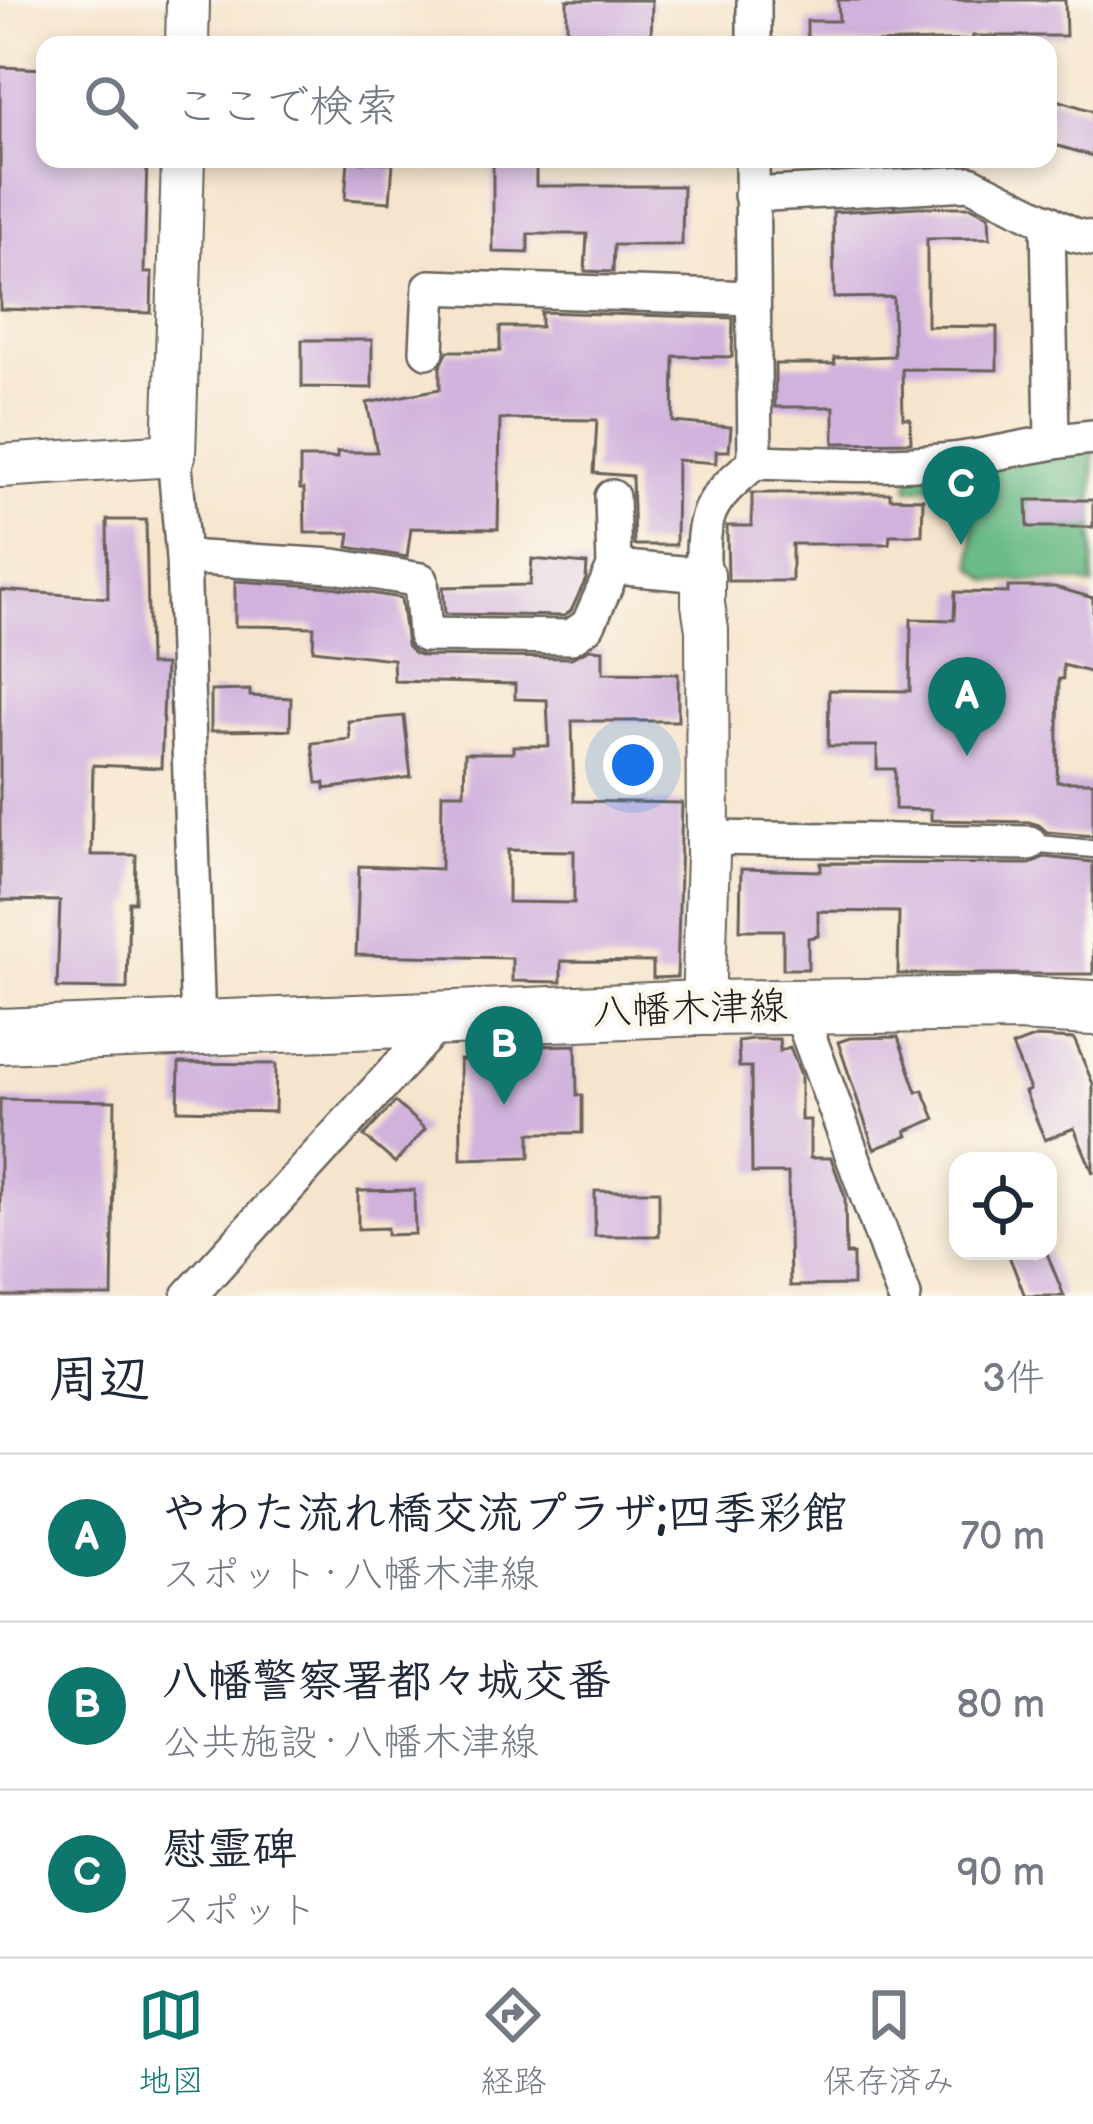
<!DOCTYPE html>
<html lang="ja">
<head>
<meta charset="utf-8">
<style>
	:root { --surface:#fff; --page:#f2f2f3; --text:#1f2937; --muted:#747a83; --line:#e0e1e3; --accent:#0f766e }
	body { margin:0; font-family:"Balsamiq Sans","Klee One",sans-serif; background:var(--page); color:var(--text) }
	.controls { position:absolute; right:36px; bottom:36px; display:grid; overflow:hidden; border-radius:24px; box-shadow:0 6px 18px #0003 }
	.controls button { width:108px; height:108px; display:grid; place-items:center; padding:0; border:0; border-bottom:3px solid var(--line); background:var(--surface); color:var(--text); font:60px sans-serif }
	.you { position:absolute; left:633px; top:765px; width:42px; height:42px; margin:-30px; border:9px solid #fff; border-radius:50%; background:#1a73e8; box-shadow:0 0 0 18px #1a73e833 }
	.badge { display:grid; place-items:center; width:78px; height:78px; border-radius:50%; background:var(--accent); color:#fff; font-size:39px; font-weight:700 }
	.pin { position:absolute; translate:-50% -99px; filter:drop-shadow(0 3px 6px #0008) }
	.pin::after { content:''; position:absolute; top:63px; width:42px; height:36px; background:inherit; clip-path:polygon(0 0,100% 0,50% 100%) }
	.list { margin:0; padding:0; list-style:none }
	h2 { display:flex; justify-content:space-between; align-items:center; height:156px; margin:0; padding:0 48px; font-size:51px }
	h2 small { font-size:39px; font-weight:400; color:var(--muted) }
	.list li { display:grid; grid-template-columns:78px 1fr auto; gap:36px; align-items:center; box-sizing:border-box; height:168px; padding:0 48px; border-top:3px solid var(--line) }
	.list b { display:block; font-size:45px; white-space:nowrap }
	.list p { margin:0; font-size:39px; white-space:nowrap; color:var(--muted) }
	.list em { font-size:39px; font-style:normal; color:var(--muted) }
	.icon { flex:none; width:66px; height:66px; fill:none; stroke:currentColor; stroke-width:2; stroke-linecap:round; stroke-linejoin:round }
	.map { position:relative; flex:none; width:1093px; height:1296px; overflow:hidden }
	.search { position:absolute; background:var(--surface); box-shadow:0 6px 18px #0003; left:36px; right:36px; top:36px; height:132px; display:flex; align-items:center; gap:30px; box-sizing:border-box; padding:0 42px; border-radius:24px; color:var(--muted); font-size:45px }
	.sheet { height:660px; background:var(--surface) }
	nav { display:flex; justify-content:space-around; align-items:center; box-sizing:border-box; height:168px; border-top:3px solid var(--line); background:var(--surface); font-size:33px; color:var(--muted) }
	nav a { display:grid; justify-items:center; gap:6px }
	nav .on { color:var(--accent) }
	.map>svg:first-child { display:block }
	.forest { fill:#6cbc87; stroke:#446c52; stroke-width:3 }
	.building { fill:#d0b2dd; fill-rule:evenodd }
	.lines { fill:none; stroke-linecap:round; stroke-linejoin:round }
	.service-casing { stroke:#68625a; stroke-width:21 }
	.minor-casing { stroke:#68625a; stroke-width:38 }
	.tertiary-casing { stroke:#68625a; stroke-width:46 }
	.primary-casing { stroke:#68625a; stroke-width:58 }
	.service { stroke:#fff; stroke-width:16 }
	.minor { stroke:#fff; stroke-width:33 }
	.tertiary { stroke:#fff; stroke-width:42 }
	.primary { stroke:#fff; stroke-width:54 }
	.labels { text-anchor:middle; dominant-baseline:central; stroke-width:10; stroke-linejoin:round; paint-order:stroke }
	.street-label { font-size:39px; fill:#1c1c1c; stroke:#fbf7ec }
</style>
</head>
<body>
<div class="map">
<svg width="1093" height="1296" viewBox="0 0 1093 1296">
	<rect width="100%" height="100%" fill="#fbf7ec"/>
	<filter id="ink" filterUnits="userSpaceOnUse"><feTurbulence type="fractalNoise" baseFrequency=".00833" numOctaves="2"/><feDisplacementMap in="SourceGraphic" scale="24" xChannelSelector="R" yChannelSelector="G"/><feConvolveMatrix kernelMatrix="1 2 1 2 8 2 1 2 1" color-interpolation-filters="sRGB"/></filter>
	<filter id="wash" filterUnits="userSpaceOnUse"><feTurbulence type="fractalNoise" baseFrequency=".004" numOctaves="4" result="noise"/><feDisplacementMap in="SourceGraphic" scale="48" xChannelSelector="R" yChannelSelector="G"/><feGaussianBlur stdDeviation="2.7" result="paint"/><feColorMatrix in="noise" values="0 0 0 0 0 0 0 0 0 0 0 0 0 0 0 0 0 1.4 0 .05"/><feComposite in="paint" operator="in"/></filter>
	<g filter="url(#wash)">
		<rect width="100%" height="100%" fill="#f6e5cd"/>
		<polygon class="forest" points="1093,450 1093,586 1080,582 990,581 973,567 972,480 909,489 908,473"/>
		<g id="blocks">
			<g class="building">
				<polygon points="567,0 652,0 651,45 567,45"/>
				<polygon points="838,0 1065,0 1066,36 973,36 972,40 807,45 807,21 839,21"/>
				<polygon points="0,67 45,69 45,159 147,159 144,273 152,273 151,313 0,309"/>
				<polygon points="1048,97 1093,111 1093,156 1048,143"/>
				<polygon points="493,159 536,159 536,186 683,186 682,245 614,245 613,272 585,271 587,234 528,234 528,253 493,252"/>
				<polygon points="348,161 393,163 390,202 345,199"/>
				<polygon points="918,207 971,207 989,216 990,238 927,239 927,326 997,327 997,370 902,369 903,418 910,418 911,442 834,443 834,407 775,407 775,364 835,364 834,358 894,356 893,297 834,298 833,212"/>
				<polygon points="541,312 733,318 732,357 674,356 673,422 731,427 729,451 716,451 716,463 677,460 676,545 634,545 632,476 594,473 597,420 500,419 498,529 411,528 407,557 348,547 350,533 305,533 304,489 300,489 300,458 337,458 337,452 377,452 367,403 440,389 440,367 448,351 500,351 500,327 541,327"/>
				<polygon points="302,340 372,340 372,388 302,387"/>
				<polygon points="752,493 890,493 890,498 923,499 922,535 890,535 889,544 792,544 792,581 728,581 727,528 727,526 752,526"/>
				<polygon points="1027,500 1093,500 1093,527 1028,527"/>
				<polygon points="107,520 146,520 149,665 165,665 161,768 93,765 91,855 136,855 135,902 129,902 127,989 57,988 60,901 0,900 0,590 108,598"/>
				<polygon points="532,559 587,564 586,579 571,611 564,616 445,614 443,587 530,585"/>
				<path d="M235,581L332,587L401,598L407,645L414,653L424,656L571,658L590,649L603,650V673L678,674V721H572L574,801L682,803L677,977L653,978V962L561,961V982L512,981V958L356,955L359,866L441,869L442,793H464L465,753H513V746H549L547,700L515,699V684L394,681L393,659L313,650L314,627L235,626ZM508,850L574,851V903L508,902Z"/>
				<polygon points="1008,587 1055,587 1093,598 1093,673 1063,665 1063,679 1059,679 1057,782 1093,782 1093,836 1047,832 1039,825 1029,822 931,820 931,810 895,809 895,769 877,769 877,746 828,746 829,690 910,691 911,619 954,620 955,592 1008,593"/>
				<polygon points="250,690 250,696 291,698 290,730 211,731 211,691"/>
				<polygon points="404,716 411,777 325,789 325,783 317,783 312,743 350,739 348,721"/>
				<polygon points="1044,857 1093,862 1093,974 898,974 899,912 818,911 818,936 808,938 808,969 783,969 783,930 740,930 741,869 821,871 821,863 1029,864"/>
				<polygon points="898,1037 917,1092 923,1090 935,1119 906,1131 908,1136 874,1149 838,1042 850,1038"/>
				<polygon points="1036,1037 1074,1039 1075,1041 1093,1084 1093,1173 1074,1128 1045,1140 1025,1092 1030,1090 1012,1046"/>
				<polygon points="752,1039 779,1039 780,1051 790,1047 801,1075 801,1120 810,1120 810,1158 831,1158 845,1197 846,1254 853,1254 853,1285 790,1286 788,1173 752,1173 751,1067 739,1067 738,1041"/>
				<polygon points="576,1045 577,1095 582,1095 582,1133 530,1133 530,1157 461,1159 460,1060 537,1061 537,1046"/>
				<polygon points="179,1063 276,1064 275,1112 178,1110"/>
				<polygon points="0,1099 115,1101 112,1296 0,1296"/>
				<polygon points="395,1102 425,1129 395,1163 364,1136"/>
				<polygon points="414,1190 415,1234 387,1235 387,1228 358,1229 358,1191"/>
				<rect x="595" y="1191" width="64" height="45"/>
				<polygon points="1007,1251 1046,1251 1064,1296 1025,1296"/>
			</g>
		</g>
	</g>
	<g filter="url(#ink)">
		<use href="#blocks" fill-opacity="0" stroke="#68625a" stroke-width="3"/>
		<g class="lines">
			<defs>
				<polyline id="service" points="1029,843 1093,849"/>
				<g id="minor">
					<polyline points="754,45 754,0"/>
					<polyline points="752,159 755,462"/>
					<polyline points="751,195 970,183 1074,235 1093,239"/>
					<polyline points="1048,221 1052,441"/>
					<polyline points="427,351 430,287 753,298"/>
					<polyline points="174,455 183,557 198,1029"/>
					<polyline points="612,497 614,567"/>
					<path d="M183,557L334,566L421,580L425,635L571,637L588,625L614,567L703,575C702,513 706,503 755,462C821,464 887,467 953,460C1000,454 1046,441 1093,437"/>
					<polyline points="708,838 1029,843"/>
					<polyline points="798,1007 904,1296"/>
					<polyline points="189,1296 443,1018"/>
				</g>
				<g id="tertiary">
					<polyline points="187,45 188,0"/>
					<polyline points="0,466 174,455 183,159"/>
					<polyline points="703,575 703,604 707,630 708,855 703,1008"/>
				</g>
				<polyline id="primary" points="0,1036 703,1008 1017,1004 1093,1008"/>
			</defs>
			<use href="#service" class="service-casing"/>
			<use href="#minor" class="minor-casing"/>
			<use href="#tertiary" class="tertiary-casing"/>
			<use href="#primary" class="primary-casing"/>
			<use href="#service" class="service"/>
			<use href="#minor" class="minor"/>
			<use href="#tertiary" class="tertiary"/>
			<use href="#primary" class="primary"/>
		</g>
	</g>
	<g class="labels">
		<g class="street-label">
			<text transform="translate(690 1010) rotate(-2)">八幡木津線</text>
		</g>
	</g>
</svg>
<div class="controls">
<button><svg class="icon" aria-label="locate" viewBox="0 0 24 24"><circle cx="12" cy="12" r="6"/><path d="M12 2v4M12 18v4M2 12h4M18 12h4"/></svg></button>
</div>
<div class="you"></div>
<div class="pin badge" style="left:967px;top:756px">A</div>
<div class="pin badge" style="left:504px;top:1105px">B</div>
<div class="pin badge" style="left:961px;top:545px">C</div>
<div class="search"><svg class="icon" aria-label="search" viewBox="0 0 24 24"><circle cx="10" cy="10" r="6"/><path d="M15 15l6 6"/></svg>ここで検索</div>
</div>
<section class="sheet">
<h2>周辺<small>3件</small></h2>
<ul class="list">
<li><span class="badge">A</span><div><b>やわた流れ橋交流プラザ;四季彩館</b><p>スポット · 八幡木津線</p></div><em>70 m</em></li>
<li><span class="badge">B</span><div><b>八幡警察署都々城交番</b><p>公共施設 · 八幡木津線</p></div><em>80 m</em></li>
<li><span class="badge">C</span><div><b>慰霊碑</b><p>スポット</p></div><em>90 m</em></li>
</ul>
</section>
<nav>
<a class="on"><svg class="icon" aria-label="map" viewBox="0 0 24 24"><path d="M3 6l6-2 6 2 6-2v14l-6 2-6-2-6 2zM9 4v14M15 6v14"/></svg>地図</a>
<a><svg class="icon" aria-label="directions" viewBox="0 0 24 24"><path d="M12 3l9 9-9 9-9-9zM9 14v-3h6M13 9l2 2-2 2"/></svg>経路</a>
<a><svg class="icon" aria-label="saved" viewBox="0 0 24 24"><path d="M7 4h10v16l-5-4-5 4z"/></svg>保存済み</a>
</nav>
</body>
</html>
